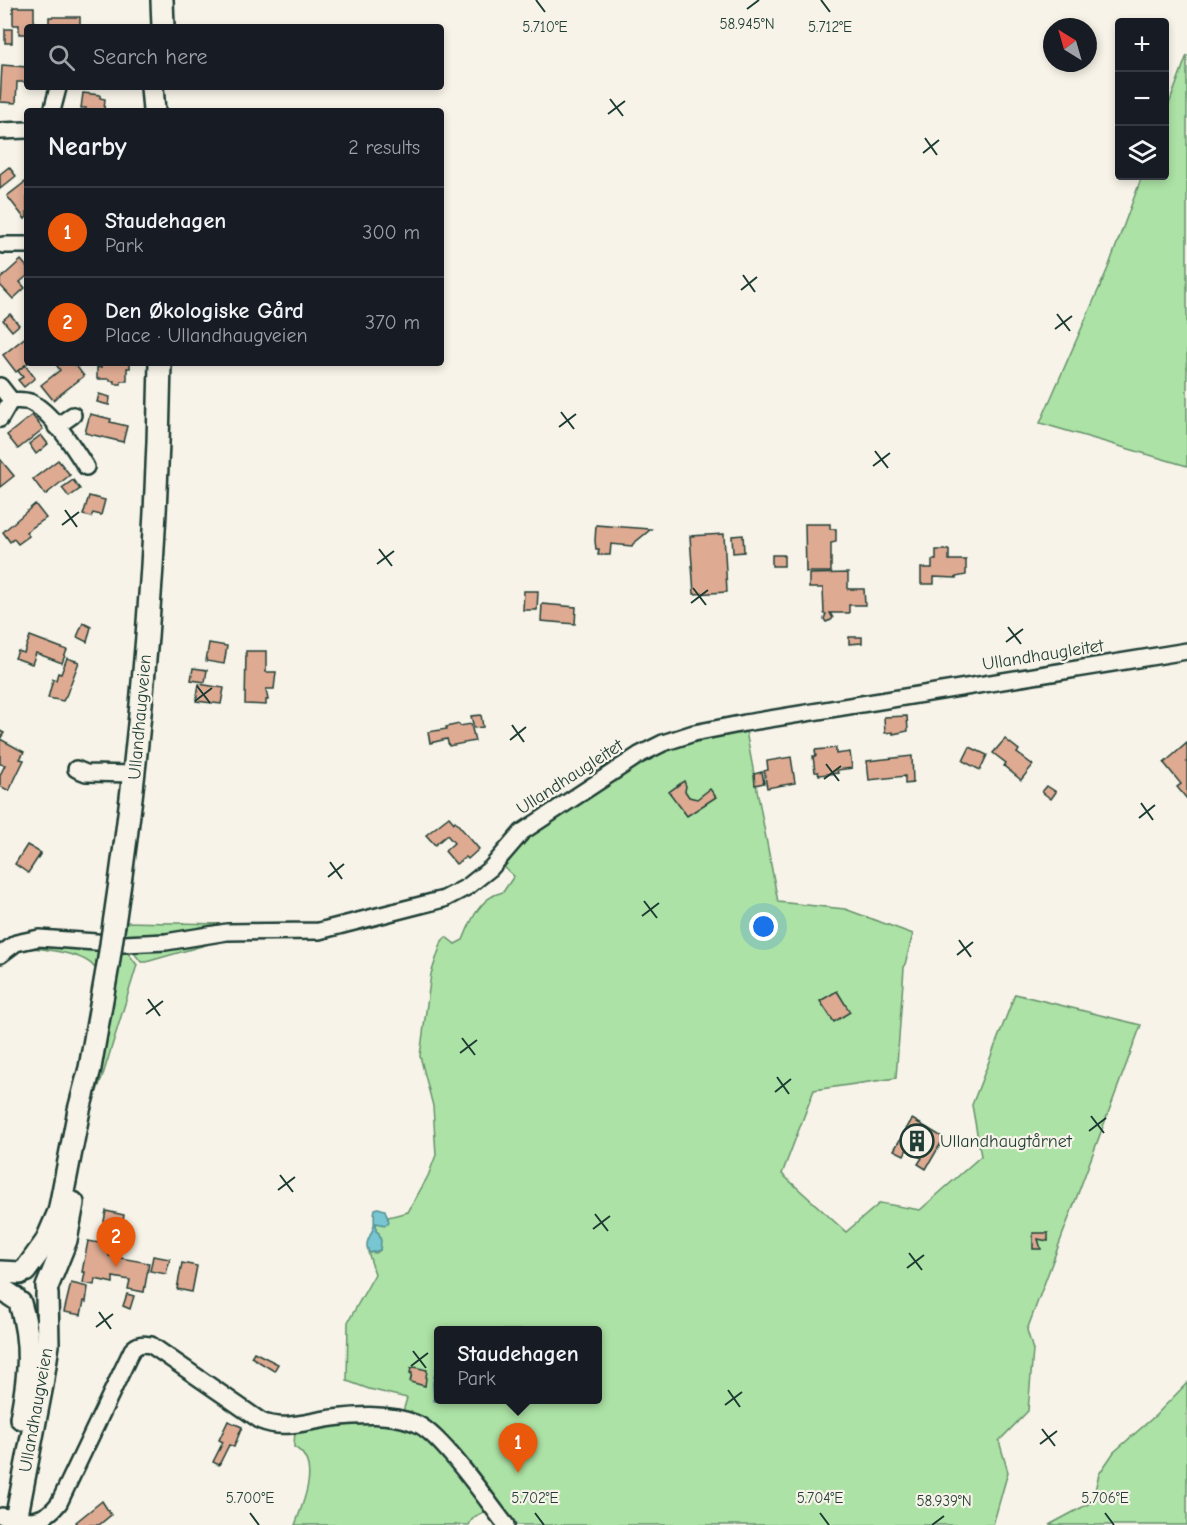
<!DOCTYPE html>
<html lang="en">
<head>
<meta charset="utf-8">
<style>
	:root { --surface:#171b24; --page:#242831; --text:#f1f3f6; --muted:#9ea1a6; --line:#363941; --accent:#ea580c }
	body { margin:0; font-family:"Comic Neue",sans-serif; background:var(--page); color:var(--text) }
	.controls { position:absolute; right:18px; top:18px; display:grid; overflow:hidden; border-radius:6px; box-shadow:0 3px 9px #0003 }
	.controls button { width:54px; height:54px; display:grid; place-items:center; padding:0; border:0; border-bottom:2px solid var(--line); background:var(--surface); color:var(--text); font:30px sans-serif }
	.compass { position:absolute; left:1043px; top:18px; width:54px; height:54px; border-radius:50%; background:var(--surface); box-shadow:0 3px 9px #0003; rotate:323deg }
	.you { position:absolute; left:764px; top:927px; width:21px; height:21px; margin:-15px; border:4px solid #fff; border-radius:50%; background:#1a73e8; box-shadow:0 0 0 9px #1a73e833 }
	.badge { display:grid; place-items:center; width:39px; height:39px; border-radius:50%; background:var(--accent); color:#fff; font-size:20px; font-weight:700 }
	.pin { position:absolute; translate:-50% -50px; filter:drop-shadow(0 2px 3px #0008) }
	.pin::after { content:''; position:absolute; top:32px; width:21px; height:18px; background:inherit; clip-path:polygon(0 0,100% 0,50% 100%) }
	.popup { position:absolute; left:434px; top:1326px; width:168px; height:78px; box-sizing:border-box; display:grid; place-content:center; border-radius:6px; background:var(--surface); filter:drop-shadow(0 2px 4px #0005); font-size:20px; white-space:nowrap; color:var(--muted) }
	.popup b { font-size:22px; color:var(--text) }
	.popup::after { content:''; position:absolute; left:50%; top:100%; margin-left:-12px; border:12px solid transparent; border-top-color:var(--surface) }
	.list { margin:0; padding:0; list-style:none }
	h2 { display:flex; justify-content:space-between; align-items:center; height:78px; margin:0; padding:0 24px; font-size:26px }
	h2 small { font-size:20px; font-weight:400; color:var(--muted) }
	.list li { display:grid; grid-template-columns:39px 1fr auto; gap:18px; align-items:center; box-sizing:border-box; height:90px; padding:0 24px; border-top:2px solid var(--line) }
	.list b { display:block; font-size:22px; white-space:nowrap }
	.list p { margin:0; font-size:20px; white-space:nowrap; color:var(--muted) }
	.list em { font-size:20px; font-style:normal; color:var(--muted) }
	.icon { flex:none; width:33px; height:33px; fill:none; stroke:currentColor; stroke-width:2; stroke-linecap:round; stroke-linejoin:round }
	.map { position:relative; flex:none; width:1187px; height:1525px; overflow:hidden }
	.search { position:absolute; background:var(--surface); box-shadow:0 3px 9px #0003; left:24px; top:24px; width:420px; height:66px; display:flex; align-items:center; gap:15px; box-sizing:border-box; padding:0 21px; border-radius:6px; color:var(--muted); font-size:22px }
	.panel { position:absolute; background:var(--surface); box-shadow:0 3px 9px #0003; left:24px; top:108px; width:420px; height:258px; border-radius:6px }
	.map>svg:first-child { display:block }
	.green { fill:#ace2a5; stroke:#66906c; stroke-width:1.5; fill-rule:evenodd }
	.water { fill:#77c6d2; stroke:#548f93; stroke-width:1.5 }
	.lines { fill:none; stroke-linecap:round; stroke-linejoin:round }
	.stream { stroke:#548f93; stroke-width:4 }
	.building { fill:#deaa92; stroke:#1f3d34; stroke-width:1.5 }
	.street-casing { stroke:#1f3d34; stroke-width:20 }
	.secondary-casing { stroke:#1f3d34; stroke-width:26 }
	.street { stroke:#f7f3e8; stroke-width:15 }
	.secondary { stroke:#f7f3e8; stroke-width:21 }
	.secondary-bridge-casing { stroke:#1f3d34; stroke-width:26; stroke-linecap:butt }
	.secondary-bridge { stroke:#f7f3e8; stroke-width:21 }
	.ticks { fill:none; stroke:#1f3d34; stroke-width:2 }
	.labels { text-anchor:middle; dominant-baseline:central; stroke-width:4.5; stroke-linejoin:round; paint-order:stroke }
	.street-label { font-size:18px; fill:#1f3d34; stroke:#f7f3e8 }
	.poi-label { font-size:18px; fill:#1f3d34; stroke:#f7f3e8; text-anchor:start }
	.ticks-label { font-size:15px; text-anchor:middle; fill:#1f3d34; stroke:#f7f3e8; stroke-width:4.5; stroke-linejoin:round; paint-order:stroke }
</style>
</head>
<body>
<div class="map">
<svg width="1187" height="1525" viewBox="0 0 1187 1525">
	<rect width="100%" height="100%" fill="#f7f3e8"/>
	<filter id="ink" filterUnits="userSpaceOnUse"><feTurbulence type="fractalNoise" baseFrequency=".0167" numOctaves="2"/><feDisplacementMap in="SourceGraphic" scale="12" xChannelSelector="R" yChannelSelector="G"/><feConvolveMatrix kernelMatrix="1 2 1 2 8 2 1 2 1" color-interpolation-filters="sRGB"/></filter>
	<g filter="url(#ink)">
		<g class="green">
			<polygon points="1187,55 1187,466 1040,423 1108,268 1142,176 1164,176 1165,115"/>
			<path d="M745,726L778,902L845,909L913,934L904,968L896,1078L814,1090L782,1174L846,1232L880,1203L920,1210L981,1156L972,1105L1015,994L1141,1025L1027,1330L1033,1350L1028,1411L999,1441L1008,1472L993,1525H509L488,1511C479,1513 472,1517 469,1525H295C303,1503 322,1462 294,1447L295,1429L402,1415L407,1398L369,1389L347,1381L348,1322L375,1274L368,1252L376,1253L380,1250C380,1242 382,1238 376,1231V1223L388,1224V1217L408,1212L428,1176L436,1155L433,1106L420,1056L431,974L442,941L446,937L455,944L463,940C471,920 480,897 503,892L514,876L505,868L503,862L525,838L653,754L689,740ZM438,1330H598V1400H438Z"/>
			<polygon points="124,922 223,924 223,927 181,935 122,940"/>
			<polygon points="223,940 146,962 141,962 131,949"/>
			<path d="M33,944L102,949L100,967H94C84,953 41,948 24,948Z"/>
			<polygon points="121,949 125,949 137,965 103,1075 91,1107"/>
			<polygon points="1187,1383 1187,1525 1049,1525 1092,1502 1099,1474 1114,1452 1156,1415"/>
		</g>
		<path class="water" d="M378,1208L385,1210L389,1222L385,1225L376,1223V1231L379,1233L381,1241L380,1250L370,1253C362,1243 372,1236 374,1225C375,1219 373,1215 375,1209Z"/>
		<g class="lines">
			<polyline class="stream" points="435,1400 434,1383 438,1365"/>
		</g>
		<g class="building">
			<polygon points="13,7 34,7 34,27 27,27 27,34 19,34 19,25 13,25"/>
			<rect x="49" y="17" width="31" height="10"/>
			<rect x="5" y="29" width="7" height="14"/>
			<polygon points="2,65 27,67 26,82 17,82 16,103 0,102"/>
			<polygon points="83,93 100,95 100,98 105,99 104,111 86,111 86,108 81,108"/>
			<polygon points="9,167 16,176 0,189 0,174"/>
			<polygon points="25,182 27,185 27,217 25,219 7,196"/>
			<polygon points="21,260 27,267 27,276 20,282 25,288 13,299 0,285 0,279"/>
			<polygon points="10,314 19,325 12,331 3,320"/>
			<polygon points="27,336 28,363 16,372 3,355"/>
			<polygon points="55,363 74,363 84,376 53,400 41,385 60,370"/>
			<polygon points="101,363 130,363 130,368 127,368 127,381 121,381 121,384 114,384 114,381 110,381 110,379 97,379 97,367 101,368"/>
			<polygon points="25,365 35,378 24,387 18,380 23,377 18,371"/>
			<polygon points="99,394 110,397 109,405 97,402"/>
			<polygon points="90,414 111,419 110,422 127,426 123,442 85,433"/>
			<polygon points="32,415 43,429 18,449 7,435"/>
			<polygon points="41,435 48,444 36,454 29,444"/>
			<polygon points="0,459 14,476 0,487"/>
			<polygon points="58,460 70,475 45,495 33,479"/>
			<polygon points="73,480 80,489 69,497 62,488"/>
			<polygon points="89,496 105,500 101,515 93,513 91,517 83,515"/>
			<polygon points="35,504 46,518 26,532 29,536 18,544 14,539 10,542 3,532"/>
			<polygon points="805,524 830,524 830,529 836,529 836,542 831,543 831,572 806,572"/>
			<polygon points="596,525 651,529 633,544 632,546 611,544 610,555 598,555 599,549 596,549 595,541"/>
			<polygon points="724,534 727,592 694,594 690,536"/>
			<polygon points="743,535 744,552 733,553 732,536"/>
			<polygon points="936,550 949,550 949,560 966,560 966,575 956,577 956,578 934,577 934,584 921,584 921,568 932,568 932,560 936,560"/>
			<rect x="772" y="555" width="12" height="11"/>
			<polygon points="848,573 848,589 864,589 865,605 849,605 849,613 830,613 833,618 831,620 826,622 824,619 826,614 824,614 823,588 809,588 809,574"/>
			<polygon points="524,591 538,591 537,610 523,610"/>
			<polygon points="542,604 576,607 575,624 541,621"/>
			<polygon points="83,623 91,627 87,642 77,637"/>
			<polygon points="30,636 67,650 62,663 36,653 32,664 15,658 18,651 24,653"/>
			<polygon points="849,637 862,637 862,643 849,644"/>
			<polygon points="209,643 227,646 224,664 206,661"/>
			<polygon points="246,651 266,651 266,672 276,672 274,689 266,689 268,700 266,700 266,705 245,704"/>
			<polygon points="67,658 79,662 66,696 63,701 48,698 53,679 56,680 58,673 61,674"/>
			<polygon points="193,668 207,670 205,682 191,680"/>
			<polygon points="199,684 224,688 221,704 196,701"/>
			<polygon points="481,715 483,727 474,728 471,716"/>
			<polygon points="907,716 908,731 893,734 893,732 885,733 884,717"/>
			<polygon points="459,724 460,726 471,724 475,741 449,746 447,739 430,743 428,732 447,729 446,727"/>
			<polygon points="0,731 4,733 0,739 24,752 20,759 24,760 9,791 0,786 0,775 5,765 0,764"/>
			<polygon points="1005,739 1019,750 1017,753 1033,765 1021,780 1004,766 1006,763 993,753"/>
			<polygon points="1187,743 1187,799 1177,787 1181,784 1164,763"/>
			<polygon points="970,747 987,755 980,770 963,761"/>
			<polygon points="836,748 836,754 850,752 852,768 837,770 838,773 819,775 818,772 815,772 813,756 816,756 815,750"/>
			<polygon points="912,756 913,783 905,784 905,776 869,780 867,761"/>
			<polygon points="791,757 795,783 767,788 764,771 768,770 767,761"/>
			<polygon points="762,772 764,783 755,785 754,774"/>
			<polygon points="684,781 686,786 685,791 689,797 697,799 710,789 716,797 687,816 669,792"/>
			<polygon points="1047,786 1056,792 1051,799 1042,792"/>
			<polygon points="449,817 454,823 455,821 479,849 468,859 466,857 456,864 445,851 454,843 447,835 435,845 426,835"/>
			<polygon points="27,845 41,853 28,873 15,864"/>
			<polygon points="837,991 850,1012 834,1022 820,1001"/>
			<polygon points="912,1119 944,1138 926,1169 918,1164 922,1158 907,1149 904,1155 894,1150"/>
			<polygon points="915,1128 930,1137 920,1154 905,1145"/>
			<polygon points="106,1211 124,1215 121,1230 103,1226"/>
			<polygon points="1033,1233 1048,1233 1048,1241 1038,1239 1041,1249 1033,1249"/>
			<polygon points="88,1241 111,1245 109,1256 149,1263 144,1292 128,1289 130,1280 113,1277 113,1283 95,1279 94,1285 83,1283 85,1272 82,1272"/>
			<polygon points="153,1256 170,1259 166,1274 150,1271"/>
			<polygon points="182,1263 197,1266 192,1292 177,1289"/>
			<polygon points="71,1283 88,1287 86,1302 84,1301 81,1315 64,1312"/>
			<polygon points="127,1294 134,1296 130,1309 123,1306"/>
			<polygon points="254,1352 278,1364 274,1371 251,1357"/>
			<polygon points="414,1367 427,1370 425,1386 410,1382 412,1373 410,1373 411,1368"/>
			<polygon points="228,1421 242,1427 234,1447 229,1445 219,1465 213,1462 223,1442 219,1440"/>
			<polygon points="102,1501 111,1515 99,1525 79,1525 76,1522"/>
		</g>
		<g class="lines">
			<defs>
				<g id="street">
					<polyline points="52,111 58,88"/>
					<polyline points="0,131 27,130"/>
					<polyline points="3,245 27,245"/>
					<path d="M0,386L11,400C17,401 24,400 30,402C51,411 74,448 86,467"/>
					<polyline points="0,419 11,400"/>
					<polyline points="56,427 73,415"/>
					<polyline points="76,769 86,773 135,774"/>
					<polyline points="0,955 16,943 39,938 124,944 166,942 227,932 319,931 444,899 467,887 491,868 522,832 639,755 663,743 694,733 745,723 1187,651"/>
					<path d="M2,1516C28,1521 42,1525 59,1503L132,1350C138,1343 143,1344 151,1345L261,1421C285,1431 308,1421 333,1418C359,1415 389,1413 415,1423C440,1432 487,1501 506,1525"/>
				</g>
				<g id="secondary">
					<polyline points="162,0 163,27"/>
					<polyline points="152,87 154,111"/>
					<path d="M114,924C142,738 157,551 160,363"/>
					<polyline points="25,1271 46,1242 59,1212 79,1110 90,1068 108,965"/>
					<polyline points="0,1272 20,1273"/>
					<polyline points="47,1287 66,1240 73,1203"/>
					<polyline points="0,1288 15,1298"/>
					<path d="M20,1303C33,1345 29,1376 21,1418"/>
					<polyline points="15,1525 42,1385 48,1345 47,1294"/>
				</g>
			</defs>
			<use href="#street" class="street-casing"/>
			<use href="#secondary" class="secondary-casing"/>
			<use href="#street" class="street"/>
			<use href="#secondary" class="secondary"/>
			<defs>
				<polyline id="secondary-bridge" points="108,965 114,924"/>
			</defs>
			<use href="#secondary-bridge" class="secondary-bridge-casing"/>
			<use href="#secondary-bridge" class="secondary-bridge"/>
		</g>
	</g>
	<path class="ticks" d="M536,0L545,12M821,0L830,12M747,9L759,0M610,99L623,116M608,114L625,101M925,138L937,155M923,153L939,140M743,275L755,292M741,290L757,277M1057,314L1070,331M1055,329L1072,316M561,412L574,429M559,427L576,414M875,451L888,468M873,466L890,453M65,510L77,527M62,525L79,512M379,549L392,566M377,564L394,551M693,588L706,605M691,603L708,590M1008,627L1021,644M1006,642L1023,629M197,686L210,703M195,701L212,688M512,725L524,742M510,740L526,727M826,764L839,781M824,779L841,766M1141,803L1153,820M1139,818L1155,805M330,862L342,879M328,877L344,864M644,901L657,918M642,916L659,903M959,940L971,957M957,955L973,942M148,999L160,1016M146,1014L163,1001M462,1038L475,1055M460,1053L477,1040M777,1077L789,1094M775,1092L791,1079M1091,1116L1104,1133M1089,1131L1106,1118M280,1175L293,1192M278,1190L295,1177M595,1214L608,1231M593,1229L610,1216M909,1253L922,1270M907,1268L924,1255M99,1312L111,1329M96,1327L113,1314M413,1351L426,1368M411,1366L428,1353M728,1390L740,1407M725,1405L742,1392M1042,1429L1055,1446M1040,1444L1057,1431M250,1513L259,1525M535,1513L544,1525M820,1513L829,1525M1105,1513L1114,1525M932,1525L944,1516"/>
	<defs>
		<symbol id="building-ring" viewBox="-11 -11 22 22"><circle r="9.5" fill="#f7f3e8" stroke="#1f3d34" stroke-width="1.5"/><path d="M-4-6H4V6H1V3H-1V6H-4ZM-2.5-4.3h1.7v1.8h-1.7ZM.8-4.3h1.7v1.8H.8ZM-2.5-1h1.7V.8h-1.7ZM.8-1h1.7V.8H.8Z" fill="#1f3d34"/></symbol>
	</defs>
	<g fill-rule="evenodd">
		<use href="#building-ring" x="898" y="1122" width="38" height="38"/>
	</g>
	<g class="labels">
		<g class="street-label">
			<text transform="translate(1043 655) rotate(-9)">Ullandhaugleitet</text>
			<text transform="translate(140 717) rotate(-85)">Ullandhaugveien</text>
			<text transform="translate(570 777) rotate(-33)">Ullandhaugleitet</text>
			<text transform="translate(36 1410) rotate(-80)">Ullandhaugveien</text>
		</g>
		<g class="poi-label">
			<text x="940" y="1141">Ullandhaugtårnet</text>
		</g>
	</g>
	<g class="ticks-label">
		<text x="747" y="29">58.945°N</text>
		<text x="545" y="32">5.710°E</text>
		<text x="830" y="32">5.712°E</text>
		<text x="250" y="1503">5.700°E</text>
		<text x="535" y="1503">5.702°E</text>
		<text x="820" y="1503">5.704°E</text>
		<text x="1105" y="1503">5.706°E</text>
		<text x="944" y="1506">58.939°N</text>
	</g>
</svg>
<div class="controls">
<button>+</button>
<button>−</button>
<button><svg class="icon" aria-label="layers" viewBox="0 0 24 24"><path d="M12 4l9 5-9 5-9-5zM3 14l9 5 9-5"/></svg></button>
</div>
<svg class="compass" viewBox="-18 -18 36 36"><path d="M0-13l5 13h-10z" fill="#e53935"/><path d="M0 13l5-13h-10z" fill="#9ea1a6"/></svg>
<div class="you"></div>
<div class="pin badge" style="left:518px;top:1473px">1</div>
<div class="popup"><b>Staudehagen</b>Park</div>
<div class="pin badge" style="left:116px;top:1267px">2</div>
<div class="search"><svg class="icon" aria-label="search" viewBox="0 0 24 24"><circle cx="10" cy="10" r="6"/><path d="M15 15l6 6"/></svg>Search here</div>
<section class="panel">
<h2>Nearby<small>2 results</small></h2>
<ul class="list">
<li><span class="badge">1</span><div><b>Staudehagen</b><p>Park</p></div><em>300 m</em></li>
<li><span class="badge">2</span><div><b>Den Økologiske Gård</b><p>Place · Ullandhaugveien</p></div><em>370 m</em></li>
</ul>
</section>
</div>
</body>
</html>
